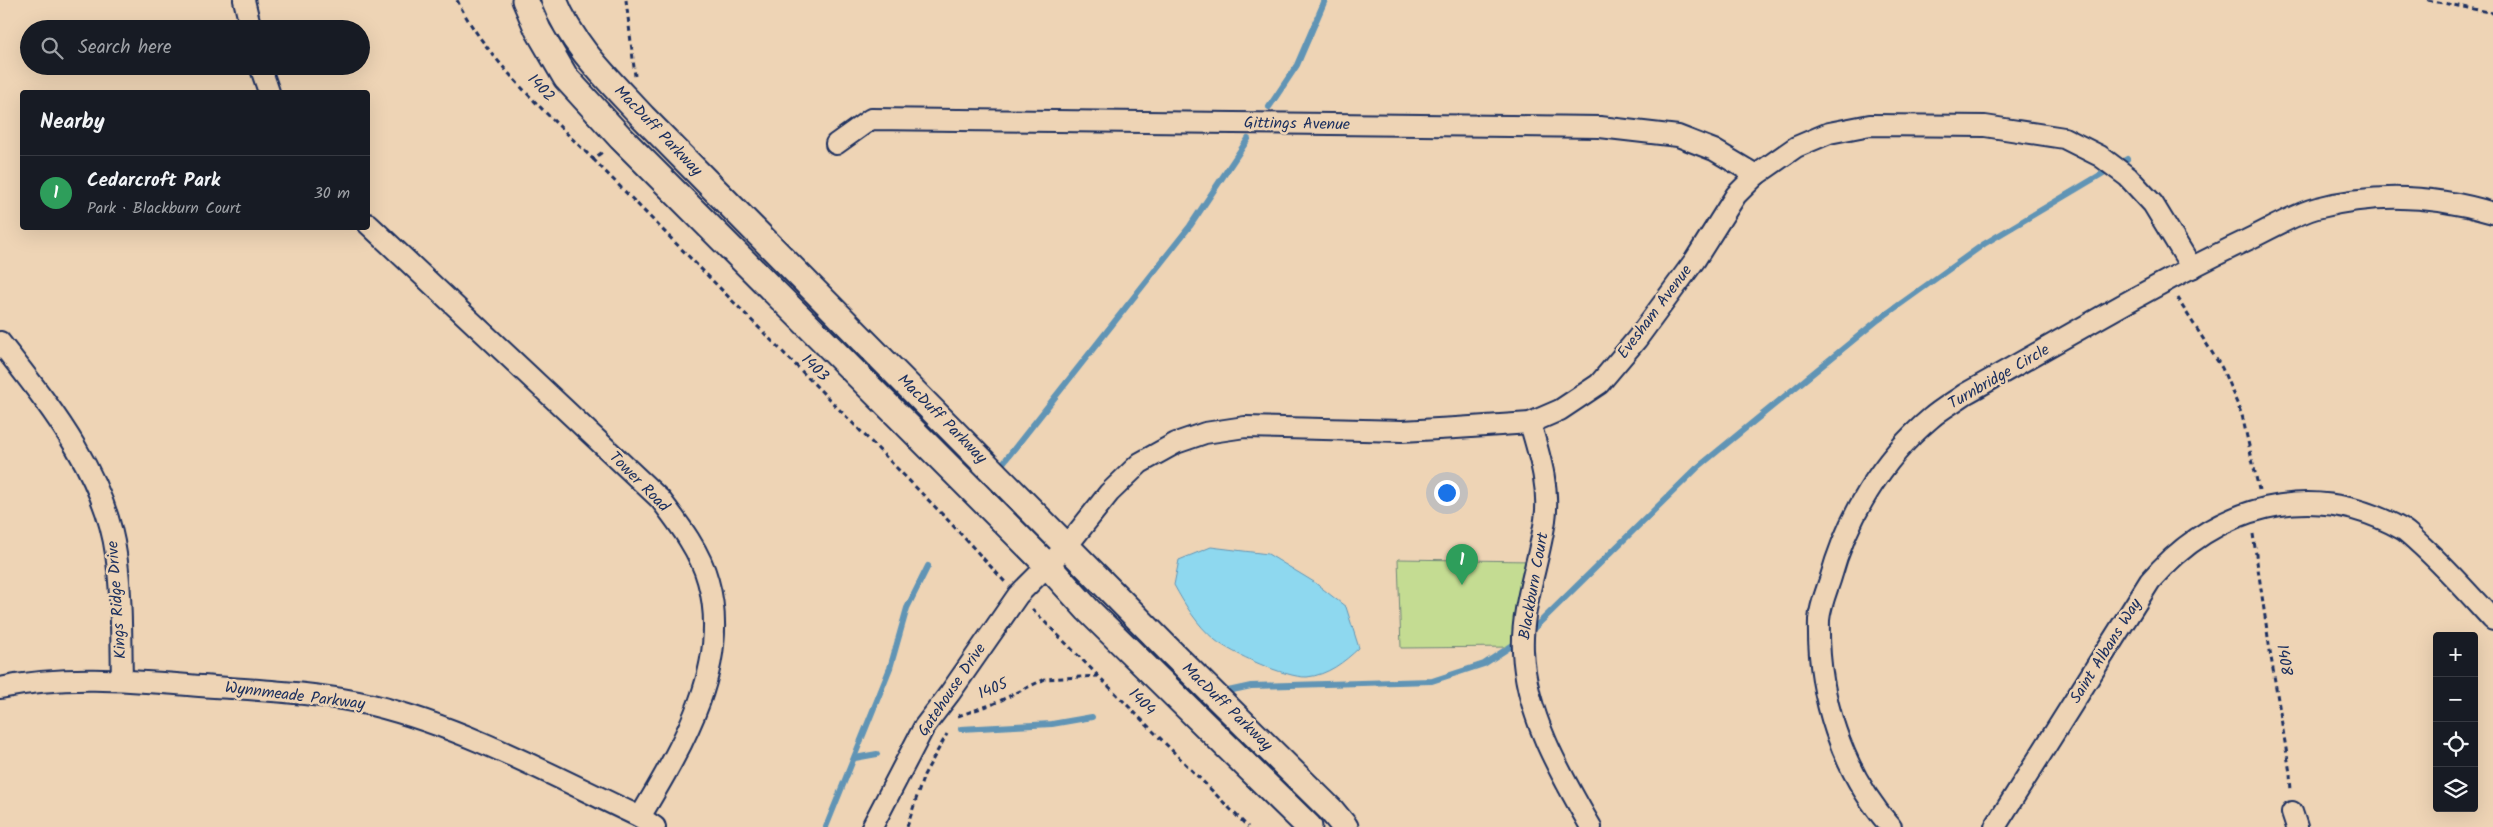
<!DOCTYPE html>
<html lang="en">
<head>
<meta charset="utf-8">
<style>
	:root { --surface:#171b24; --page:#242831; --text:#f1f3f6; --muted:#9ea1a6; --line:#363941; --accent:#d1495b }
	body { margin:0; font-family:Kalam,sans-serif; background:var(--page); color:var(--text) }
	.controls { position:absolute; right:15px; bottom:15px; display:grid; overflow:hidden; border-radius:5px; box-shadow:0 5px 20px #0002 }
	.controls button { width:45px; height:45px; display:grid; place-items:center; padding:0; border:0; border-bottom:1px solid var(--line); background:var(--surface); color:var(--text); font:25px sans-serif }
	.you { position:absolute; left:1446px; top:492px; width:18px; height:18px; margin:-12px; border:4px solid #fff; border-radius:50%; background:#1a73e8; box-shadow:0 0 0 8px #1a73e833 }
	.badge { display:grid; place-items:center; width:32px; height:32px; border-radius:50%; background:var(--accent); color:#fff; font-size:16px; font-weight:700 }
	.pin { position:absolute; translate:-50% -41px; filter:drop-shadow(0 1px 2px #0008) }
	.pin::after { content:''; position:absolute; top:26px; width:18px; height:15px; background:inherit; clip-path:polygon(0 0,100% 0,50% 100%) }
	.list { margin:0; padding:0; list-style:none }
	h2 { display:flex; justify-content:space-between; align-items:center; height:65px; margin:0; padding:0 20px; font-size:21px }
	h2 small { font-size:16px; font-weight:400; color:var(--muted) }
	.list li { display:grid; grid-template-columns:32px 1fr auto; gap:15px; align-items:center; box-sizing:border-box; height:75px; padding:0 20px; border-top:1px solid var(--line) }
	.list b { display:block; font-size:19px; white-space:nowrap }
	.list p { margin:0; font-size:16px; white-space:nowrap; color:var(--muted) }
	.list em { font-size:16px; font-style:normal; color:var(--muted) }
	.icon { flex:none; width:28px; height:28px; fill:none; stroke:currentColor; stroke-width:2; stroke-linecap:round; stroke-linejoin:round }
	.map { position:relative; flex:none; width:2493px; height:827px; overflow:hidden }
	.search { position:absolute; background:var(--surface); box-shadow:0 5px 20px #0002; left:20px; top:20px; width:350px; height:55px; display:flex; align-items:center; gap:12px; box-sizing:border-box; padding:0 18px; border-radius:28px; color:var(--muted); font-size:19px }
	.panel { position:absolute; background:var(--surface); box-shadow:0 5px 20px #0002; left:20px; top:90px; width:350px; height:140px; border-radius:5px }
	.map>svg:first-child { display:block }
	.green { fill:#c4dc92; stroke:#708678 }
	.water { fill:#8ed8ef; stroke:#6094b5 }
	.lines { fill:none; stroke-linecap:round; stroke-linejoin:round }
	.stream { stroke:#6094b5; stroke-width:6 }
	.minor-casing { stroke:#1b2f5e; stroke-width:24 }
	.tertiary-casing { stroke:#1b2f5e; stroke-width:29 }
	.path { stroke:#1b2f5e; stroke-width:3; stroke-dasharray:5 4; stroke-linecap:butt }
	.minor { stroke:#eed4b5; stroke-width:20 }
	.tertiary { stroke:#eed4b5; stroke-width:25 }
	.labels { text-anchor:middle; dominant-baseline:central; stroke-width:5; stroke-linejoin:round; paint-order:stroke }
	.street-label { font-size:16px; fill:#1b2f5e; stroke:#eed4b5 }
</style>
</head>
<body>
<div class="map">
<svg width="2493" height="827" viewBox="0 0 2493 827">
	<rect width="100%" height="100%" fill="#eed4b5"/>
	<filter id="ink" filterUnits="userSpaceOnUse"><feTurbulence type="fractalNoise" baseFrequency=".02" numOctaves="2"/><feDisplacementMap in="SourceGraphic" scale="10" xChannelSelector="R" yChannelSelector="G"/><feConvolveMatrix kernelMatrix="1 2 1 2 8 2 1 2 1" color-interpolation-filters="sRGB"/></filter>
	<g filter="url(#ink)">
		<polygon class="green" points="1398,559 1531,561 1516,647 1401,648"/>
		<path class="water" d="M1211,547L1268,554L1314,582L1346,607L1359,648C1344,662 1328,675 1307,677C1286,678 1231,653 1215,640C1197,625 1185,605 1174,585L1179,560Z"/>
		<g class="lines">
			<g class="stream">
				<polyline points="1269,107 1297,65 1325,0"/>
				<polyline points="1003,463 1190,226 1248,139"/>
				<polyline points="1529,633 1697,468 1878,320 1984,244 2127,159"/>
				<polyline points="1228,691 1251,686 1432,681 1484,664 1519,641"/>
				<polyline points="961,729 1052,724 1092,717"/>
				<polyline points="855,758 877,754"/>
				<polyline points="826,827 890,668 907,608 928,566"/>
			</g>
			<defs>
				<g id="minor">
					<polyline points="244,0 251,29"/>
					<polyline points="260,66 269,92"/>
					<polyline points="836,144 871,119 1600,127 1678,136 1714,150 1756,175"/>
					<path d="M368,224L660,499C679,524 700,551 708,581C732,665 681,748 640,817"/>
					<path d="M0,342C48,404 105,473 116,554C122,595 121,638 122,680"/>
					<path d="M1530,423C1539,454 1550,487 1545,520C1539,563 1521,607 1523,651C1526,715 1560,773 1591,827"/>
					<path d="M0,688C62,675 126,680 188,685C249,690 312,691 372,705C466,728 553,776 640,817L655,827"/>
					<polyline points="2292,812 2297,827"/>
					<polyline points="872,827 924,727 950,693 1018,595 1067,546 1109,493 1140,463 1176,443 1205,433 1245,427 1402,431 1456,428 1530,423 1560,410 1599,384 1637,339 1695,260 1736,195 1756,175 1796,147 1829,133 1870,125 1985,126 2064,138 2100,156 2128,177 2153,204 2192,268"/>
					<path d="M1891,827C1842,772 1817,695 1819,620C1820,607 1826,592 1830,580C1847,518 1881,460 1931,418C1941,409 1954,402 1965,394C2057,343 2150,286 2245,241C2267,231 2294,214 2317,208C2377,192 2434,195 2493,213"/>
					<path d="M1995,827L2150,581C2215,506 2311,478 2402,529C2409,533 2415,540 2422,546C2447,569 2470,595 2493,620"/>
				</g>
				<g id="tertiary">
					<polyline points="525,0 538,30 566,78 621,138 1048,566 1088,610 1309,827"/>
					<path d="M554,0C572,46 610,81 643,117L1172,653L1331,810L1345,827"/>
				</g>
			</defs>
			<use href="#minor" class="minor-casing"/>
			<use href="#tertiary" class="tertiary-casing"/>
			<g class="path">
				<path d="M457,0C484,56 548,115 593,159L604,151"/>
				<polyline points="626,0 635,76"/>
				<polyline points="2428,0 2493,13"/>
				<polyline points="593,159 945,517 1005,582"/>
				<polyline points="2177,298 2222,368 2242,415 2259,490"/>
				<polyline points="2253,534 2270,651 2290,773 2291,792"/>
				<polyline points="1032,609 1248,827"/>
				<polyline points="958,716 993,704 1045,679 1098,676"/>
				<polyline points="907,827 924,775 947,734"/>
			</g>
			<use href="#minor" class="minor"/>
			<use href="#tertiary" class="tertiary"/>
		</g>
	</g>
	<g class="labels">
		<g class="street-label">
			<text transform="translate(541 88) rotate(47)">1402</text>
			<text transform="translate(1297 124) rotate(1)">Gittings Avenue</text>
			<text transform="translate(658 131) rotate(46)">MacDuff Parkway</text>
			<text transform="translate(1655 312) rotate(-53)">Evesham Avenue</text>
			<text transform="translate(815 368) rotate(45)">1403</text>
			<text transform="translate(1999 377) rotate(-30)">Turnbridge Circle</text>
			<text transform="translate(942 419) rotate(45)">MacDuff Parkway</text>
			<text transform="translate(639 482) rotate(45)">Tower Road</text>
			<text transform="translate(1534 586) rotate(-80)">Blackburn Court</text>
			<text transform="translate(117 600) rotate(-94)">Kings Ridge Drive</text>
			<text transform="translate(2106 651) rotate(-58)">Saint Albans Way</text>
			<text transform="translate(2284 660) rotate(81)">1408</text>
			<text transform="translate(993 689) rotate(-23)">1405</text>
			<text transform="translate(952 690) rotate(-56)">Gatehouse Drive</text>
			<text transform="translate(295 696) rotate(7)">Wynnmeade Parkway</text>
			<text transform="translate(1142 702) rotate(45)">1404</text>
			<text transform="translate(1227 707) rotate(44)">MacDuff Parkway</text>
		</g>
	</g>
</svg>
<div class="controls">
<button>+</button>
<button>−</button>
<button><svg class="icon" aria-label="locate" viewBox="0 0 24 24"><circle cx="12" cy="12" r="6"/><path d="M12 2v4M12 18v4M2 12h4M18 12h4"/></svg></button>
<button><svg class="icon" aria-label="layers" viewBox="0 0 24 24"><path d="M12 4l9 5-9 5-9-5zM3 14l9 5 9-5"/></svg></button>
</div>
<div class="you"></div>
<div class="pin badge" style="left:1462px;top:585px;background:#2e9e5b">1</div>
<div class="search"><svg class="icon" aria-label="search" viewBox="0 0 24 24"><circle cx="10" cy="10" r="6"/><path d="M15 15l6 6"/></svg>Search here</div>
<section class="panel">
<h2>Nearby<small></small></h2>
<ul class="list">
<li><span class="badge" style="background:#2e9e5b">1</span><div><b>Cedarcroft Park</b><p>Park · Blackburn Court</p></div><em>30 m</em></li>
</ul>
</section>
</div>
</body>
</html>
